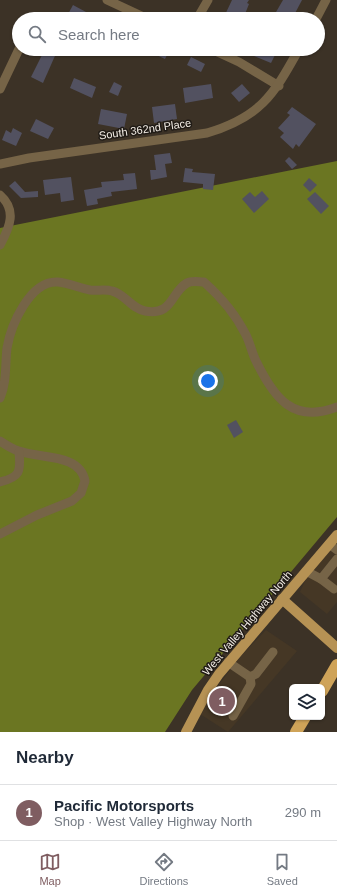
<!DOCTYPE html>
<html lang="en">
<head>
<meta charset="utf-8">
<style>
	:root { --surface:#fff; --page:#f6f6f7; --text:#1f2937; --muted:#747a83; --line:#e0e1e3; --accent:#7f5d61 }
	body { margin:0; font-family:Helvetica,sans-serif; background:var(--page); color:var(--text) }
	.controls { position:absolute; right:12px; bottom:12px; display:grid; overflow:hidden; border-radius:6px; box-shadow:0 1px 3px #0004 }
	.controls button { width:36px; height:36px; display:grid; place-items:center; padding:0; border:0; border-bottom:1px solid var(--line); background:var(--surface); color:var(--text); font:20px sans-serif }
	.you { position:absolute; left:208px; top:381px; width:14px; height:14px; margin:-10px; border:3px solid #fff; border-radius:50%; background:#1a73e8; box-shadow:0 0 0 6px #1a73e833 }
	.badge { display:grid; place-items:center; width:26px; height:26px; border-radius:50%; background:var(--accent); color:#fff; font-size:13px; font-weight:700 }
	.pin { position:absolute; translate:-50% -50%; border:2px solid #fff; box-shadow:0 1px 4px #0006 }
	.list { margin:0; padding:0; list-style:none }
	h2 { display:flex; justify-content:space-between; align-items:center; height:52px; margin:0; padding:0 16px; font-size:17px }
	h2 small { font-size:13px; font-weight:400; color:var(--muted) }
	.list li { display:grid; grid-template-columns:26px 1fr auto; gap:12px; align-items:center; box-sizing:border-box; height:56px; padding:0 16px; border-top:1px solid var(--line) }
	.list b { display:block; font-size:15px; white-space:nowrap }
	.list p { margin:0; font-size:13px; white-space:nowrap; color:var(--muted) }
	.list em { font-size:13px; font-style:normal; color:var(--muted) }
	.icon { flex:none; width:22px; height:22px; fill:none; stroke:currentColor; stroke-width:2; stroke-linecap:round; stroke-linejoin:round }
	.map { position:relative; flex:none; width:337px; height:732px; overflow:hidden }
	.search { position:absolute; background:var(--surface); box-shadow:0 1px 3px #0004; left:12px; right:12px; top:12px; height:44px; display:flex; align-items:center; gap:10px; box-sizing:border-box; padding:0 14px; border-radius:22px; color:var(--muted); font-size:15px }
	.sheet { height:108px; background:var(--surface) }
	nav { display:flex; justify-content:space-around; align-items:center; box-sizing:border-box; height:56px; border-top:1px solid var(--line); background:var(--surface); font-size:11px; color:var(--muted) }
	nav a { display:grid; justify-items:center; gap:2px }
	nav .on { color:var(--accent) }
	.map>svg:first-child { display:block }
	.built { fill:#453725 }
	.forest { fill:#6b7622 }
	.building { fill:#525160 }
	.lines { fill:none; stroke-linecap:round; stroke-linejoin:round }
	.minor { stroke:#766447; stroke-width:9 }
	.major { stroke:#b69254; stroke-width:10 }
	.highway { stroke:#cfa358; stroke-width:12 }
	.labels { text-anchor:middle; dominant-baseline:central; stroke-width:3; stroke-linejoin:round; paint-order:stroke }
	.street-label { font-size:11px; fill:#f3ede5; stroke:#201b16 }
</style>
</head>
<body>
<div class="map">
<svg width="337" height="732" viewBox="0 0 337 732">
	<rect width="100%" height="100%" fill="#3c3226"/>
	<g class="built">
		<polygon points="337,542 337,602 327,614 300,592 306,579"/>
		<polygon points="266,630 297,651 228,732 200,714 211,695 241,656"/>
	</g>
	<polygon class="forest" points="337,161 337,517 192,690 165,732 0,732 0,228"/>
	<g class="building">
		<polygon points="232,0 249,0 247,3 249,4 243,19 223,19"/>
		<polygon points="283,0 302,0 292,19 272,19"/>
		<polygon points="73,5 99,19 72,19 67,16"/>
		<polygon points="45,49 58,49 43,83 31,77"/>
		<polygon points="144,49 170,49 165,59"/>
		<polygon points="257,49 278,49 271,63 254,56"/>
		<polygon points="191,57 205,64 201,72 187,65"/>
		<polygon points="74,78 96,87 92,98 70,88"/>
		<polygon points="114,82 122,86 118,96 109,92"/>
		<polygon points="211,84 213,98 185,103 183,88"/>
		<polygon points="242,84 250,93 239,102 231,93"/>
		<polygon points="175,104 177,119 154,123 152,107"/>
		<polygon points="292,107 316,124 299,147 296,144 293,149 280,137 284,133 278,128 290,115 287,113"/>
		<polygon points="101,109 127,114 124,129 98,124"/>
		<polygon points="36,119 54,128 48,139 30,131"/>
		<polygon points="13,128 22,133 16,146 2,140 6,130 11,133"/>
		<polygon points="170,153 172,163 165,164 167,177 151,180 150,170 156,170 154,155"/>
		<polygon points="289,157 297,165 292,169 285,161"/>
		<polygon points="185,168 193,169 192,172 215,174 213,190 203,189 203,184 183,182"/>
		<polygon points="135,173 137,189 111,192 112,196 97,199 98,204 87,206 84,190 102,187 101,182 124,180 123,174"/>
		<polygon points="71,177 74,200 61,202 60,193 45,195 43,180"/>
		<polygon points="309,178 317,185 310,192 303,185"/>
		<polygon points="15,181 25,192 38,191 38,197 21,198 9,186"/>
		<polygon points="262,191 269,199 254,213 242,199 250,192 255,197"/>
		<polygon points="315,192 329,206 321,214 307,199"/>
		<polygon points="236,420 243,432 234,438 227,425"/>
		<polygon points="225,687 235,692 224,715 214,709"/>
	</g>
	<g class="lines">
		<g class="minor">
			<polyline points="107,0 148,19"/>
			<polyline points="197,19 208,0"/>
			<polyline points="316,19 326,0"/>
			<polyline points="211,49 239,62 279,86"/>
			<polyline points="0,89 19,49"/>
			<path d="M0,164L29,158L207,133C260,117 273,96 299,49"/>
			<path d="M0,195C17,210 10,227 0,245"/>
			<path d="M0,398C7,382 5,365 7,348C11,325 30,280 58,282C69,283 79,288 90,290C97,291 105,289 112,291C125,294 132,309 145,311C173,316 170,293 187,283C192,280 199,282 204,282C221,297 236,315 246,335C250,343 252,353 256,361C274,398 293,424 337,407"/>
			<path d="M0,441C6,445 12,449 19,451C40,459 80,453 85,481L81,493L72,501L37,515L0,534"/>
			<path d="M0,482C20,477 21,472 19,452"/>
			<polyline points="329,544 337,550"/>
			<polyline points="306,571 321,579 334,589"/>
			<polyline points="321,579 337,559"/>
			<polyline points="228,662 250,677 256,674 273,652"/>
			<polyline points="233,716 251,684 250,677"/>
		</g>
		<g class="major">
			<polyline points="282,599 337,648"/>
			<polyline points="186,732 208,690 219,674 337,535"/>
		</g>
		<g class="highway">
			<polyline points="322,691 337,665"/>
			<polyline points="296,732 305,717"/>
		</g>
	</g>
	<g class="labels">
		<g class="street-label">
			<text transform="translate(145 129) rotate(-8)">South 362nd Place</text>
			<text transform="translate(247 623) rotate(-50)">West Valley Highway North</text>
		</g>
	</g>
</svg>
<div class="controls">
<button><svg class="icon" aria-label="layers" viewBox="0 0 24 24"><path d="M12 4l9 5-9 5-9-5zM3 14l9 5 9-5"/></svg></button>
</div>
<div class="you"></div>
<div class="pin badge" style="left:222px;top:701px">1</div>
<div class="search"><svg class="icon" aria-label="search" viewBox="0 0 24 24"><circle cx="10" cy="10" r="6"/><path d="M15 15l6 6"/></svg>Search here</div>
</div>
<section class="sheet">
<h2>Nearby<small></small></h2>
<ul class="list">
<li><span class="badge">1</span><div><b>Pacific Motorsports</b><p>Shop · West Valley Highway North</p></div><em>290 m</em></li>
</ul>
</section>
<nav>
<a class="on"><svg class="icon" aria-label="map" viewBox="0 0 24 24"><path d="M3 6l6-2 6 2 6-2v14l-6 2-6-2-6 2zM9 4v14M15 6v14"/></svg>Map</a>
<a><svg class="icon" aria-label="directions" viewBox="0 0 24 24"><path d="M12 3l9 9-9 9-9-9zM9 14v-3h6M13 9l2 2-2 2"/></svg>Directions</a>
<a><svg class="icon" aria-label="saved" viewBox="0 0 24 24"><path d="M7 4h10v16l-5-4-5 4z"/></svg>Saved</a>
</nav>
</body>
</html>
